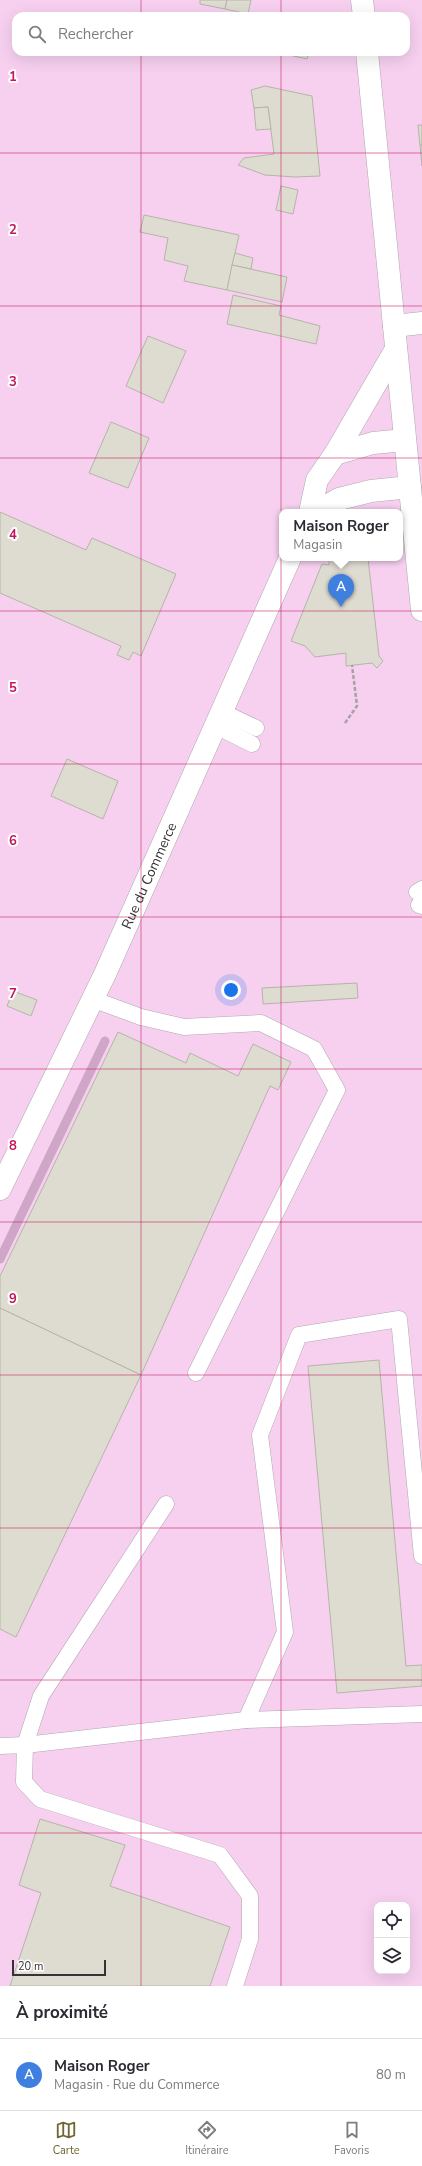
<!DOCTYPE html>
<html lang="fr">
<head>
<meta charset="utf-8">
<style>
	:root { --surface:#fff; --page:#f7f7f7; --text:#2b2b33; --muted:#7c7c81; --line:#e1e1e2; --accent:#706633 }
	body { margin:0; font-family:"Nunito Sans",sans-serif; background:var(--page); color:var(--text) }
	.controls { position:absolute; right:12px; bottom:12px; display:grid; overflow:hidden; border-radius:8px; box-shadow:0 4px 16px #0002 }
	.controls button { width:36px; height:36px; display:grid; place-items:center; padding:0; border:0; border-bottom:1px solid var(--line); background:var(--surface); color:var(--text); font:20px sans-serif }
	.scale { position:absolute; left:12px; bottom:10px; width:94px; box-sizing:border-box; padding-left:4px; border:2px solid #363235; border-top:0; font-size:11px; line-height:14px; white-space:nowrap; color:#363235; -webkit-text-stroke:3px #fff; paint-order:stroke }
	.you { position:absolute; left:231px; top:990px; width:14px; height:14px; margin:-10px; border:3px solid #fff; border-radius:50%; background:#1a73e8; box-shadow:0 0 0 6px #1a73e833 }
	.badge { display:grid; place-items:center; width:26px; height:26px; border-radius:50%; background:var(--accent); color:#fff; font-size:13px; font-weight:700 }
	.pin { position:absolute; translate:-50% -33px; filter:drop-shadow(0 1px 2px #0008) }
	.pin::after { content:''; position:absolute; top:21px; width:14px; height:12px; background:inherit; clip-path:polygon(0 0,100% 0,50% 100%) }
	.popup { position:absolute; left:279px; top:509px; width:124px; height:52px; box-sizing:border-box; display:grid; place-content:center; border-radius:8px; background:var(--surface); filter:drop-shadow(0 1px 3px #0005); font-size:13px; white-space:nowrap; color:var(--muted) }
	.popup b { font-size:15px; color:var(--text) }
	.popup::after { content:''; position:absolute; left:50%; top:100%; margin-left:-8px; border:8px solid transparent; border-top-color:var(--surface) }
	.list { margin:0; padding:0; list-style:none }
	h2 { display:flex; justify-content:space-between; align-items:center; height:52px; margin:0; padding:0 16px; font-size:17px }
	h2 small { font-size:13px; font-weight:400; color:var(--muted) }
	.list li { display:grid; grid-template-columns:26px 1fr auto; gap:12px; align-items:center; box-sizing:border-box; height:72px; padding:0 16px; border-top:1px solid var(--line) }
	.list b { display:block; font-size:15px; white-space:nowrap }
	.list p { margin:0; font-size:13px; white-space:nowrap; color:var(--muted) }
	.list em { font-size:13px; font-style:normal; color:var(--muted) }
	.icon { flex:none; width:22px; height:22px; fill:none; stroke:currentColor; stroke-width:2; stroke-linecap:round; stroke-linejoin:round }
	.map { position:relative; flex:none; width:422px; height:1986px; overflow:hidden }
	.search { position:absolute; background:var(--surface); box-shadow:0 4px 16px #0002; left:12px; right:12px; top:12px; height:44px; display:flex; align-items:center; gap:10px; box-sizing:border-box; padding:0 14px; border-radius:12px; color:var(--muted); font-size:15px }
	.sheet { height:124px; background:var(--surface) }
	nav { display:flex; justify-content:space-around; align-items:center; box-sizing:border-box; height:56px; border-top:1px solid var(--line); background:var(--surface); font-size:11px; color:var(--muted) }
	nav a { display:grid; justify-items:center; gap:2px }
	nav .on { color:var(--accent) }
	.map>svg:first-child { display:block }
	.green { fill:#f7d0f0; fill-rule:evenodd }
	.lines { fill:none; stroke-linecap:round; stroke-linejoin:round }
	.stream { stroke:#d0a6c8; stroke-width:9 }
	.building { fill:#dedcd1; stroke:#b6b4aa }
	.lane-casing { stroke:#b0a7ae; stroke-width:17 }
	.street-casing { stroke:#b0a7ae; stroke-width:23 }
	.secondary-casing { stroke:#b0a7ae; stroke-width:23 }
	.primary-casing { stroke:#b0a7ae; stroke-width:23 }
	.path { stroke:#a7a1a6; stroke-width:2.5; stroke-dasharray:4 2; stroke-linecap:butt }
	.lane { stroke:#fff; stroke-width:16 }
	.street { stroke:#fff; stroke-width:22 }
	.secondary { stroke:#fff; stroke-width:22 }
	.primary { stroke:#fff; stroke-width:22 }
	.grid { fill:none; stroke:#c2185b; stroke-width:1; stroke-opacity:0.55 }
	.labels { text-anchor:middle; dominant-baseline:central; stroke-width:4; stroke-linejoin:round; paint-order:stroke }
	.street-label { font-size:14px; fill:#363235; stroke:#fff }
	.grid-label { font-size:13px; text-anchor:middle; font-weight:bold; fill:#c2185b; stroke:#fff; stroke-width:4; stroke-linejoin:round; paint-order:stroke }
</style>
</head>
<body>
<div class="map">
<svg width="422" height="1986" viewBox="0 0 422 1986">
	<rect width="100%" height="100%" fill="#fef8fd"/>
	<path class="green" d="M0,0H422V1986H0ZM16,16H406V52H16ZM282,512H400V558H282ZM377,1905H407V1971H377Z"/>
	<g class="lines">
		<polyline class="stream" points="0,1259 105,1041"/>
	</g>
	<g class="building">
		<polygon points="200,0 227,0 225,9 200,4"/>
		<polygon points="227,0 251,0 248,14 225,9"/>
		<polygon points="276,52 309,52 307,59"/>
		<polygon points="265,86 312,96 320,176 295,177 265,175 238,165 244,158 274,154 268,107 254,108 251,90"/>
		<polygon points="268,107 271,129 256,130 254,108"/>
		<polygon points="418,125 422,125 422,145 420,145"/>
		<polygon points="420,145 422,145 422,166"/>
		<polygon points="281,186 298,190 293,214 276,210"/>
		<polygon points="144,215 239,235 227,290 184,281 188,266 164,260 168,238 140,232"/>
		<polygon points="235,253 253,258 251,269 232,265"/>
		<polygon points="232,265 287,277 282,302 227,290"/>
		<polygon points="233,295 281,306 279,315 320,326 316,344 227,324"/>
		<polygon points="148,336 186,351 163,403 126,386"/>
		<polygon points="111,422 149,438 128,488 89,473"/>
		<polygon points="0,512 86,550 92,538 176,574 141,656 133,652 129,660 117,655 121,646 0,593"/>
		<polygon points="329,558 368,558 379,656 383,661 377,668 372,663 346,666 346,653 315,657 305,646 291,641 322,564 329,565"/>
		<polygon points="67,759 118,781 103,819 51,796"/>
		<polygon points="357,983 358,998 263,1004 262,988"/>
		<polygon points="13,991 37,1000 31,1016 7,1006"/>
		<polygon points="118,1032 186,1063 190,1053 238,1076 253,1044 291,1062 278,1090 270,1086 141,1375 0,1308 0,1276"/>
		<polygon points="0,1308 141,1375 16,1637 0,1629"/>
		<polygon points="379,1360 406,1666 422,1665 422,1686 337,1693 308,1366"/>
		<polygon points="40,1819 125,1845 110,1886 230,1927 210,1986 10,1986 41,1893 19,1885"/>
	</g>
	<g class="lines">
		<defs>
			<g id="lane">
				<polyline points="222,712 256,728"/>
				<polyline points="216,726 252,744"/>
				<polyline points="417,892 422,889"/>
				<polyline points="419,905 422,906"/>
				<polyline points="92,999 141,1017 184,1027 261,1023 314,1049 337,1090 196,1373"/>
				<polyline points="246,1720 285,1632 260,1435 299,1335 399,1319 422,1556"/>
				<polyline points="0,1746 25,1745 41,1696 166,1504"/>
				<polyline points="235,1986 250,1939 250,1896 220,1855 40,1799 24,1782 25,1745 246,1720 422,1714"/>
			</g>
			<polyline id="street" points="394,326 422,323"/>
			<g id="secondary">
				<polyline points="335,454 396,349"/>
				<polyline points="310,512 317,480 335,454 373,443 405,440"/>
				<polyline points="316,512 339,499 371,491 410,487"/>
				<path id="s1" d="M0,1189L105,974L290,558"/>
			</g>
			<g id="primary">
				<polyline points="362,0 364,16"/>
				<polyline points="367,52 422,610"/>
			</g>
		</defs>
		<use href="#lane" class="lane-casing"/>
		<use href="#street" class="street-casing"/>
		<use href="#secondary" class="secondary-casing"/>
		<use href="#primary" class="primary-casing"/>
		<polyline class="path" points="345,723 357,706 352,665"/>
		<use href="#lane" class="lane"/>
		<use href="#street" class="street"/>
		<use href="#secondary" class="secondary"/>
		<use href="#primary" class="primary"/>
	</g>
	<path class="grid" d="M141,0V16M281,0V16M141,52V1986M281,52V1986M0,153H422M0,306H422M0,458H422M0,611H422M0,764H422M0,917H422M0,1069H422M0,1222H422M0,1375H422M0,1528H422M0,1680H422M0,1833H422"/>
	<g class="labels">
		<g class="street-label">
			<text stroke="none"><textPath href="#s1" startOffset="347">Rue du Commerce</textPath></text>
		</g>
	</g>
	<g class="grid-label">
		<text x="13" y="81">1</text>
		<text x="13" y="234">2</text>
		<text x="13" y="386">3</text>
		<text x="13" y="539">4</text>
		<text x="13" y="692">5</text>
		<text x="13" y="845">6</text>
		<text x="13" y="998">7</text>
		<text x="13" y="1150">8</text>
		<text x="13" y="1303">9</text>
	</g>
</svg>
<div class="controls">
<button><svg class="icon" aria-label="locate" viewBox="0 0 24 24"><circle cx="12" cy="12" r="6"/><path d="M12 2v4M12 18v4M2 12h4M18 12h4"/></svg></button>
<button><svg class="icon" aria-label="layers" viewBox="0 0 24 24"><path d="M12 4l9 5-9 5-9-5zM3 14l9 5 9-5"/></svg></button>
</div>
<div class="scale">20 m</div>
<div class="you"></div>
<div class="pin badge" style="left:341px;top:607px;background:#3f7fe0">A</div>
<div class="popup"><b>Maison Roger</b>Magasin</div>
<div class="search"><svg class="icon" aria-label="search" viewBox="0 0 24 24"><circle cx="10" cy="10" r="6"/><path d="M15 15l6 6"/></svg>Rechercher</div>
</div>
<section class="sheet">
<h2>À proximité<small></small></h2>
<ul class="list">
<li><span class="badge" style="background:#3f7fe0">A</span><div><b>Maison Roger</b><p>Magasin · Rue du Commerce</p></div><em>80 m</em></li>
</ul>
</section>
<nav>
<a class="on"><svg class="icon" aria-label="map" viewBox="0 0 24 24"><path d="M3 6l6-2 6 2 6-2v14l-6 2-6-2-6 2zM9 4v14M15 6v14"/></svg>Carte</a>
<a><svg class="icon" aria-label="directions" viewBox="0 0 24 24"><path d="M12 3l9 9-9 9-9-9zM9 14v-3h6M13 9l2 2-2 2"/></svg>Itinéraire</a>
<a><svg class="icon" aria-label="saved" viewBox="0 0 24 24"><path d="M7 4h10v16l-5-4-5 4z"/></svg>Favoris</a>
</nav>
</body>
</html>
